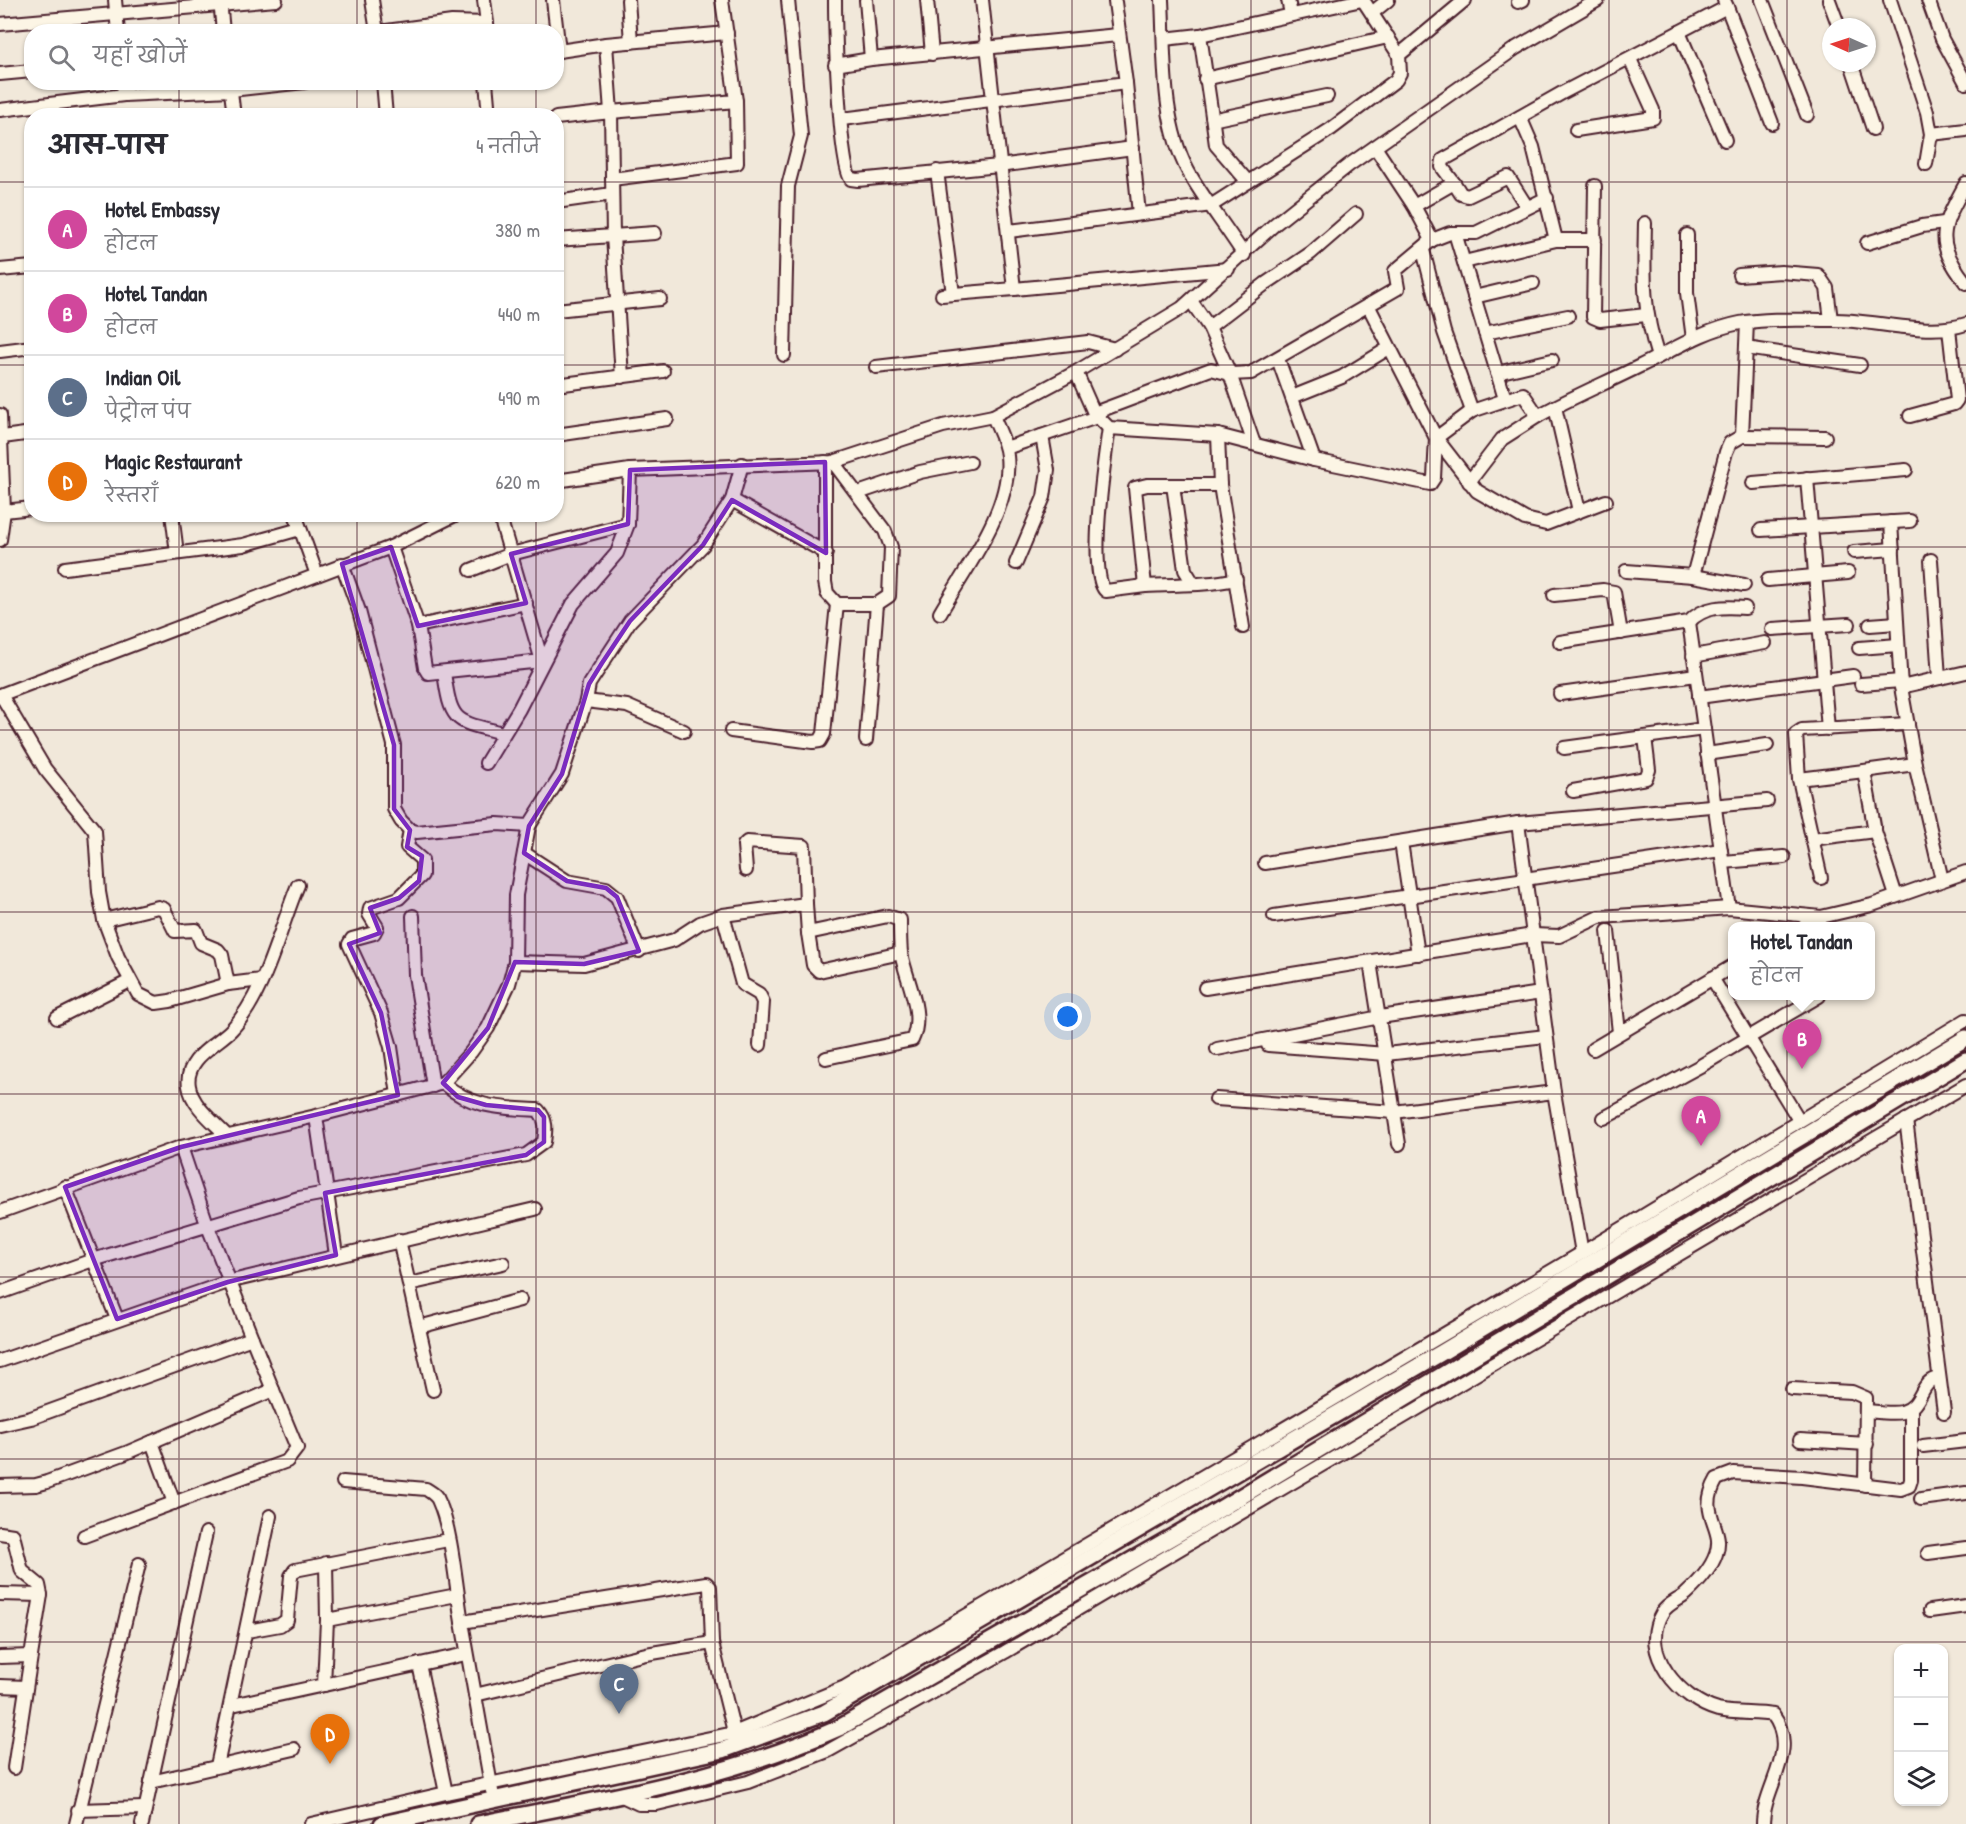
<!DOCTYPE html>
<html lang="hi">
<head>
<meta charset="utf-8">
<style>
	:root { --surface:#fff; --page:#f7f7f7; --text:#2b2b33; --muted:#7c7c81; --line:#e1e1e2; --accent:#4a1f2b }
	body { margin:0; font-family:"Patrick Hand","Playpen Sans Deva",sans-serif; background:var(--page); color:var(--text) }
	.controls { position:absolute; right:18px; bottom:18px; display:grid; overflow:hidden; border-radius:12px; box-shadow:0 2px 4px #0004 }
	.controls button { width:54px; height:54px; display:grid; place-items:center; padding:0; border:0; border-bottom:2px solid var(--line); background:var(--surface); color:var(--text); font:30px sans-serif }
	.compass { position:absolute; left:1822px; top:18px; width:54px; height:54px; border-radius:50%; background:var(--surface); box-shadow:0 2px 4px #0004; rotate:273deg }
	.you { position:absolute; left:1068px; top:1017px; width:21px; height:21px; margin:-15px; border:4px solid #fff; border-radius:50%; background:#1a73e8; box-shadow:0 0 0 9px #1a73e833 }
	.badge { display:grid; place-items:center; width:39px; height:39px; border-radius:50%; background:var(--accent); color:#fff; font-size:20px; font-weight:700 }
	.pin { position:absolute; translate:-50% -50px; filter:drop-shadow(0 2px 3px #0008) }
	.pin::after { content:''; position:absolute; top:32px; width:21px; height:18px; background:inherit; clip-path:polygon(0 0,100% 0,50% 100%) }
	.popup { position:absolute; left:1728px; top:922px; width:147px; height:78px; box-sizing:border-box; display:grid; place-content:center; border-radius:12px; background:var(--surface); filter:drop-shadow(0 2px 4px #0005); font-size:20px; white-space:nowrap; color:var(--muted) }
	.popup b { font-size:22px; color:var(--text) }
	.popup::after { content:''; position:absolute; left:50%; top:100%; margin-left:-12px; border:12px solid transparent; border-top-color:var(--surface) }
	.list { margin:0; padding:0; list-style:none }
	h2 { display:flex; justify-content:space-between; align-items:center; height:78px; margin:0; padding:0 24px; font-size:26px }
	h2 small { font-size:20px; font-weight:400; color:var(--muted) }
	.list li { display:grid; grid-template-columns:39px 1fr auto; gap:18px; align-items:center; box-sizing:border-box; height:84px; padding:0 24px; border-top:2px solid var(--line) }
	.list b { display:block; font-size:22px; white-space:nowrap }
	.list p { margin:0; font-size:20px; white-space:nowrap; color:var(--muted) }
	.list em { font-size:20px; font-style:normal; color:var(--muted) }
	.icon { flex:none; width:33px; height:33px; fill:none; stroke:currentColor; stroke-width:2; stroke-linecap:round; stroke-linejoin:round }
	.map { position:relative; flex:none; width:1966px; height:1824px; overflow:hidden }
	.search { position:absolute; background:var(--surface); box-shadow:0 2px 4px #0004; left:24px; top:24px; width:540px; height:66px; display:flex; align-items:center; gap:15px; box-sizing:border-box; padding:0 21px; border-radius:24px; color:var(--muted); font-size:22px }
	.panel { position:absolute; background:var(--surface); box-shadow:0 2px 4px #0004; left:24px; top:108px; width:540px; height:414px; border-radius:24px }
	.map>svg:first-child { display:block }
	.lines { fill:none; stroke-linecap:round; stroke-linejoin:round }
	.minor-casing { stroke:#4a1f2b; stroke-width:16 }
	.major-casing { stroke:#4a1f2b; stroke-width:20 }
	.minor { stroke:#fcf5e5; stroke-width:12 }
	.major { stroke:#fcf5e5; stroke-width:15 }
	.marked { fill:#7b2cbf; fill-opacity:0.2; stroke:#7b2cbf; stroke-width:4.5; stroke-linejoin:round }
	.grid { fill:none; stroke:#4a1f2b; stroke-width:1.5; stroke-opacity:0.55 }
</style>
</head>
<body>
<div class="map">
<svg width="1966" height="1824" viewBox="0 0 1966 1824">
	<rect width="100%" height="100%" fill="#f1e8da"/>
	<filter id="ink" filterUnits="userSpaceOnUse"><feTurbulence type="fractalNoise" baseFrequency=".0167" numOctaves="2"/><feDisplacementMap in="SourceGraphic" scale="12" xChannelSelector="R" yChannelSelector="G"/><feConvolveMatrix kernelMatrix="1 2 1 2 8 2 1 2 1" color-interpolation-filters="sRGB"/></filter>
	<g filter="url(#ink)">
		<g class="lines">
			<defs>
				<g id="minor">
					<polyline points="115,0 118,32"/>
					<polyline points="220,0 223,32"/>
					<polyline points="372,0 377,32"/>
					<polyline points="484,0 487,23"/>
					<polyline points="553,0 559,51 606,44 611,112 736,101 722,0"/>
					<polyline points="628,0 631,42"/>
					<path d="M835,0C835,25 839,167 851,179L858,180L999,166L1133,148"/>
					<polyline points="866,0 871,59"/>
					<polyline points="927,0 932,54"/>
					<polyline points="982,0 1014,289 1228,269"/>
					<path d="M1162,0C1165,55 1161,121 1188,171C1203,198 1227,228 1244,255"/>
					<polyline points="1288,0 1291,14"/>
					<polyline points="1363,0 1399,55"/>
					<polyline points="1762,0 1807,115"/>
					<polyline points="1829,0 1839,27"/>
					<polyline points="1890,0 1927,112 1931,134 1926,164"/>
					<polyline points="1928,0 1942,39 1966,83"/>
					<polyline points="1518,2 1523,0"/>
					<polyline points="1727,7 1772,123"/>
					<polyline points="1372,13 1388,0"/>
					<polyline points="0,24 276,0"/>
					<polyline points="379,32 452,22 487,23 488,32"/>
					<polyline points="1679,32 1725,140"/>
					<polyline points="1200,35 1212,116 1216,119 1327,96"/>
					<polyline points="1164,39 1200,35 1362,0"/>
					<polyline points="606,44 727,33"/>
					<polyline points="1851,63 1873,129"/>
					<polyline points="835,65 871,59 1118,35"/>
					<polyline points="0,74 32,71"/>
					<polyline points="1205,79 1388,37"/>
					<polyline points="123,82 124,95"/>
					<polyline points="383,82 386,116"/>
					<polyline points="486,82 489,116"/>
					<polyline points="1126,83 1139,214"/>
					<polyline points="230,84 234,116"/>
					<polyline points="0,110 124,95 231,90 305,82"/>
					<polyline points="1212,116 1216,145 1248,182"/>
					<polyline points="1520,117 1533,147 1556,240"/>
					<polyline points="556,118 611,112 613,236 622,377"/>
					<polyline points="842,119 1126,83 1115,2"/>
					<polyline points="1576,130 1653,118 1653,110 1630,59"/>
					<polyline points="1931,134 1966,130"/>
					<polyline points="1375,147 1414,206"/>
					<polyline points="937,171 953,294"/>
					<polyline points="612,179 737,163 736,101"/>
					<polyline points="1454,183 1461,194 1468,196 1508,177 1527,207"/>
					<path d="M1966,183C1943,226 1932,240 1966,283"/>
					<polyline points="1595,186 1593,317 1600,320 1646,315"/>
					<polyline points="556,202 612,194"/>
					<path d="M1645,223C1644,276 1642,306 1658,357"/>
					<polyline points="1009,231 1212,205 1331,129 1396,80 1400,73 1399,55 1465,0"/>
					<polyline points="1455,233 1505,399"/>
					<polyline points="1687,235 1687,293 1693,339"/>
					<polyline points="556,240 655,233"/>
					<polyline points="1432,240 1450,233 1476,233 1547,198"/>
					<polyline points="1867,243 1922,226 1944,223"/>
					<polyline points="1423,250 1444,332 1472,411"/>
					<polyline points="1464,262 1556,240 1595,240"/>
					<polyline points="0,270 32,267"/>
					<polyline points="1739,275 1781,272 1818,275 1827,288 1831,320"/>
					<polyline points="942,295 1014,289"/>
					<polyline points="1474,297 1533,283"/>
					<polyline points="1191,301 1209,327 1265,284 1311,253 1356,214"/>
					<polyline points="1368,305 1436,438 1477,491 1525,519 1546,524 1606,501"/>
					<polyline points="556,310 660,299"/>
					<polyline points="1209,327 1230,374 1254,444"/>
					<polyline points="1485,333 1568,316"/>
					<polyline points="1746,348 1860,365"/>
					<polyline points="0,351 32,347"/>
					<polyline points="784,355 788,186 801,136 788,0"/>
					<polyline points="1278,359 1314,460"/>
					<polyline points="876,367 1088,342 1115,349"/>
					<path d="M1076,372L1094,413L1109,428L1218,435L1314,460L1430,484L1434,478L1436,438L1472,411L1523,394L1538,416C1572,397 1606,383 1640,366C1673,350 1704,330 1740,323C1769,318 1801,320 1831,320C1873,319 1927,337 1966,324"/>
					<polyline points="1497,373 1552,360"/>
					<polyline points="556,385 663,371"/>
					<polyline points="1292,397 1342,377 1389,348"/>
					<polyline points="1555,407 1579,511"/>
					<polyline points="1094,413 1211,369 1230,374 1251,373 1398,288 1395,271 1432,240 1414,206 1454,183 1442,167 1443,160 1562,93 1727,7 1724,0"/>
					<polyline points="0,415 4,511 0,540"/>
					<polyline points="1910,416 1954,404 1957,400 1949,329"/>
					<path d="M1109,428C1105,456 1087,576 1106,591L1145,586L1135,488L1147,485H1220"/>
					<polyline points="556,435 667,419"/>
					<polyline points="1218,435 1220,485 1243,627"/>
					<polyline points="1742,436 1825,437"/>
					<polyline points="3,437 32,433"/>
					<polyline points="1006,448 1097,417"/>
					<polyline points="825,462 825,582 827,593 837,604"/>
					<polyline points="1807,478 1828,729"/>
					<polyline points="556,481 630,470 833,462 943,426 993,416 1076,372 1182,308 1275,224 1349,165 1516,48 1598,0"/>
					<polyline points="1469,482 1502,439 1538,416"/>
					<polyline points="1753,483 1906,470"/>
					<polyline points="1173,485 1185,570 1193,583"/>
					<polyline points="858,493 920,472 970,462"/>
					<polyline points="732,500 826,553"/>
					<polyline points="4,511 32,508"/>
					<polyline points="172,514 177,553"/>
					<polyline points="295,514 317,575"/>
					<polyline points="1891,522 1901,687 1915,764 1942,880"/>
					<polyline points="1761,530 1910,521"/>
					<polyline points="391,547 418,626 425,668 428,673 542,661 499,514"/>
					<polyline points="1854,552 1893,549"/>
					<polyline points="1931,560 1939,678"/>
					<polyline points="1016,563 1044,497 1048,470 1042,436"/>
					<polyline points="65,568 243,545 300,529"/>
					<polyline points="471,570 511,554 628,524"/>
					<polyline points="1626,571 1693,576 1744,585"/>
					<polyline points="1693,576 1726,452 1730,443 1742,436 1747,322"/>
					<polyline points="1768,580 1848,573"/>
					<path d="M1145,586C1176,584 1205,586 1236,579"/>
					<polyline points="1554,595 1603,590 1614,592 1621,633"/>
					<path d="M940,613C965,569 1013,508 1007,456C1006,442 998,429 993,416"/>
					<polyline points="1689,622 1729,908"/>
					<polyline points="1870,625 1897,623"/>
					<polyline points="418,626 526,603"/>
					<polyline points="1772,629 1849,624"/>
					<path d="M1560,642L1689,622C1703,606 1725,606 1745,608"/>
					<polyline points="1859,648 1898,645"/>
					<polyline points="1693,656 1765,643"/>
					<path d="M444,672C451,724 455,721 503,733"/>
					<polyline points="1861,684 1901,681"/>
					<polyline points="1901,687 1966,672"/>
					<polyline points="1560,694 1696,675"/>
					<polyline points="0,695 391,547 457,514"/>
					<polyline points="1,695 45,769 95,831 99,892 104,920 118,957 138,994 156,1003 170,1001 228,984 261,980"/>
					<polyline points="1699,697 1853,676"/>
					<polyline points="586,701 627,706 684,731"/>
					<polyline points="731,731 813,742 820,741 824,734 837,604 877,604 889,596 891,547 885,531 833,462"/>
					<polyline points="866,740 877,604"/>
					<polyline points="1564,748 1704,729"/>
					<polyline points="1707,754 1767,745"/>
					<polyline points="486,763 519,709 573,604 617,553 628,524 630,470"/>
					<polyline points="1799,779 1796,734 1802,730 1908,724"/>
					<polyline points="1573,791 1646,778 1649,770 1645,737"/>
					<polyline points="1518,823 1554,1092 1582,1253"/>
					<polyline points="529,826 562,774 586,701 589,684 630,621 703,545 732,500 742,464"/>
					<polyline points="1812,839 1875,831"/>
					<polyline points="1401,842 1418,954"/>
					<polyline points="524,853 567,881 606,888 617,897 639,951"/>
					<polyline points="1723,862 1784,857"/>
					<polyline points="1265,863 1518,823 1767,801"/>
					<polyline points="746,870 744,845 747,842 804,846 806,904"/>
					<polyline points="1821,878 1799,779 1864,771"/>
					<polyline points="1896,896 1875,831 1864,771 1915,764"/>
					<polyline points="723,915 742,984 759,994 763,1002 760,1045"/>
					<polyline points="413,916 415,975 433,1086"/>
					<polyline points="1274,916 1721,850"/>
					<polyline points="104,920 158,907 164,909 175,931 196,930 201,943 218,950 222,955 228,984"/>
					<polyline points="1804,926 1821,917 1872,905 1966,872"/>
					<polyline points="1608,931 1619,1032"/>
					<polyline points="808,933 813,965 819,971 901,953"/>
					<path d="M515,962L584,964L674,940L700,923L723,915L806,904L808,933L888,916L900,920C900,931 900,942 901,953C906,980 925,1013 912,1040L826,1058"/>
					<polyline points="1370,962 1399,1144"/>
					<polyline points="1712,978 1799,1120"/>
					<polyline points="1205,988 1533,935 1559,936 1599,917 1663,913 1729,908 1821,917"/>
					<polyline points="57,1018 130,981"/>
					<polyline points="1268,1045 1386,1054 1546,1036"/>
					<polyline points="1217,1049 1380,1017 1541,993"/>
					<polyline points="1593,1049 1733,966"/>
					<polyline points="398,1095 391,1047 381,1013 349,944 352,939 374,933 377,927 369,914 370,908 399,898 422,875 422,860 407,847 410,830"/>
					<polyline points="1216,1099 1394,1112 1554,1092"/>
					<polyline points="316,1116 336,1255"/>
					<polyline points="1604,1118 1702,1065 1819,996"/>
					<polyline points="1906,1120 1944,1412"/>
					<path d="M227,1136C214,1122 192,1106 189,1086C184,1059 216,1045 231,1030C265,995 279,930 298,885"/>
					<polyline points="181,1147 207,1224 252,1338"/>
					<polyline points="65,1187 117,1319"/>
					<polyline points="0,1212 181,1147 316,1116 443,1083 471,1052 488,1028 509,984 515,962 516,895 529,826 497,824 417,832 410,830 401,821 394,809 394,745 359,611 342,564"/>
					<polyline points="399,1240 433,1390"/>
					<polyline points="409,1284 503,1263"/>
					<path d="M0,1293L93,1260L299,1198L526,1155L544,1142C546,1129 547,1120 538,1110C502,1108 471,1108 443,1083"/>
					<polyline points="419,1327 520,1300"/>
					<polyline points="0,1361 228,1282 535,1209"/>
					<polyline points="1792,1389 1852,1392 1866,1398 1865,1485"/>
					<path d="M1868,1411C1878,1412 1892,1414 1902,1412C1924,1406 1919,1380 1939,1378"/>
					<polyline points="0,1425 31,1418 252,1338 273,1390 126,1453 47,1482 36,1485 0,1486"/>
					<polyline points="1800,1440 1867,1444"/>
					<polyline points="152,1442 174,1503"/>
					<polyline points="1923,1446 1966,1441"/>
					<path d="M343,1482L426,1489C432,1493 437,1495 439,1502C452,1531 456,1588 462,1622"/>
					<polyline points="1921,1499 1966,1493"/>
					<polyline points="0,1533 13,1535 22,1571 39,1585 41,1595 31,1656 0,1657"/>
					<polyline points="84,1536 287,1461 297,1448 273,1390"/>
					<polyline points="1928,1553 1966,1548"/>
					<polyline points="326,1563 327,1620 457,1595"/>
					<polyline points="0,1594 41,1595"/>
					<polyline points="1930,1611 1966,1606"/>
					<polyline points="247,1631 280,1625 287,1620 291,1576 295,1570 448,1540"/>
					<polyline points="419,1664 446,1793"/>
					<polyline points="324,1685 327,1620"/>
					<polyline points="0,1686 26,1687"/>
					<polyline points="475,1695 462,1622 706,1583 710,1587 712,1643 736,1740"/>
					<polyline points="232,1705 466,1654"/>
					<polyline points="217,1766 270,1516"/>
					<polyline points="14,1768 31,1656"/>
					<polyline points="151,1782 294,1749"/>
					<polyline points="492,1791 475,1695 646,1654 712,1643"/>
					<polyline points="622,1796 639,1804 657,1804 748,1782 828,1751 1005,1652 1966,1085"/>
					<polyline points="78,1810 144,1808"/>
					<polyline points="76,1824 139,1564"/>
					<polyline points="142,1824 206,1533"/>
					<polyline points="311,1824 446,1793 734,1733 845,1687 1582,1253 1966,1020"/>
					<path d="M1763,1824C1763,1786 1800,1751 1773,1715C1755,1712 1736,1714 1718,1710C1681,1700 1638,1653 1662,1613C1668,1603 1678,1601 1686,1594C1698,1583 1711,1569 1716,1554C1726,1527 1696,1515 1717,1479L1733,1473L1802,1477L1901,1489L1909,1486L1911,1480V1409"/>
				</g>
				<g id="major">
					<polyline points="382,1824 723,1750 824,1713 1441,1353 1966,1038"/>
					<path d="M478,1824C602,1799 723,1780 839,1728L1200,1521L1966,1060"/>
				</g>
			</defs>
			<use href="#minor" class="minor-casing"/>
			<use href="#major" class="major-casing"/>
			<use href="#minor" class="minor"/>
			<use href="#major" class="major"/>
		</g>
	</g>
	<path class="marked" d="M825,462L826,553L732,500L703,545L630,621L602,663L589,684L562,774L529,826L524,853L567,881L606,888L617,897L639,951L584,964L515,962L488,1028L443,1083L458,1097L486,1105L538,1110L544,1117V1142L526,1155L325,1193L336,1255L228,1282L117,1319L65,1187L181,1147L398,1095L381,1013L349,944L380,933L370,908L399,898L419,881L422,856L407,847L410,830L394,809V745L342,564L391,547L418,626L526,603L511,554L628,524L630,470Z"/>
	<path class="grid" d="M179,0V32M357,0V32M536,0V32M715,0V1824M894,0V1824M1072,0V1824M1251,0V1824M1430,0V1824M1609,0V1824M1787,0V1824M179,82V116M357,82V116M536,82V116M0,182H32M556,182H1966M0,365H32M556,365H1966M179,514V1824M357,514V1824M536,514V1824M0,547H1966M0,730H1966M0,912H1966M0,1094H1966M0,1277H1966M0,1459H1966M0,1642H1966"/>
</svg>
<div class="controls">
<button>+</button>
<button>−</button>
<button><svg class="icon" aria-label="layers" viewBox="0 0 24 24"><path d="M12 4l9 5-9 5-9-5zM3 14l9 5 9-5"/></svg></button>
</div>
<svg class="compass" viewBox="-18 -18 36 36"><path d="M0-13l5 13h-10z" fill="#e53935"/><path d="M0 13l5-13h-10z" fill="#7c7c81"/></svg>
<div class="you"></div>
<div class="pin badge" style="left:1701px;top:1146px;background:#d1479c">A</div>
<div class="pin badge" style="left:1802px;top:1069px;background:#d1479c">B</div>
<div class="popup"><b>Hotel Tandan</b>होटल</div>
<div class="pin badge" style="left:619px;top:1714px;background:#5c6f8a">C</div>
<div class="pin badge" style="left:330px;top:1764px;background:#e8710a">D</div>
<div class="search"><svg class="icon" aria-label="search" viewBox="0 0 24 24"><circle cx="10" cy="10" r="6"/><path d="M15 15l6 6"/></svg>यहाँ खोजें</div>
<section class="panel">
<h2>आस-पास<small>4 नतीजे</small></h2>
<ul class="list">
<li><span class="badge" style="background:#d1479c">A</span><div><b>Hotel Embassy</b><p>होटल</p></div><em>380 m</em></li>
<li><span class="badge" style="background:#d1479c">B</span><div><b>Hotel Tandan</b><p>होटल</p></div><em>440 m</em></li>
<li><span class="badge" style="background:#5c6f8a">C</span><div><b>Indian Oil</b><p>पेट्रोल पंप</p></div><em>490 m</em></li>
<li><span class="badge" style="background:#e8710a">D</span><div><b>Magic Restaurant</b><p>रेस्तराँ</p></div><em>620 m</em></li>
</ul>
</section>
</div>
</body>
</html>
